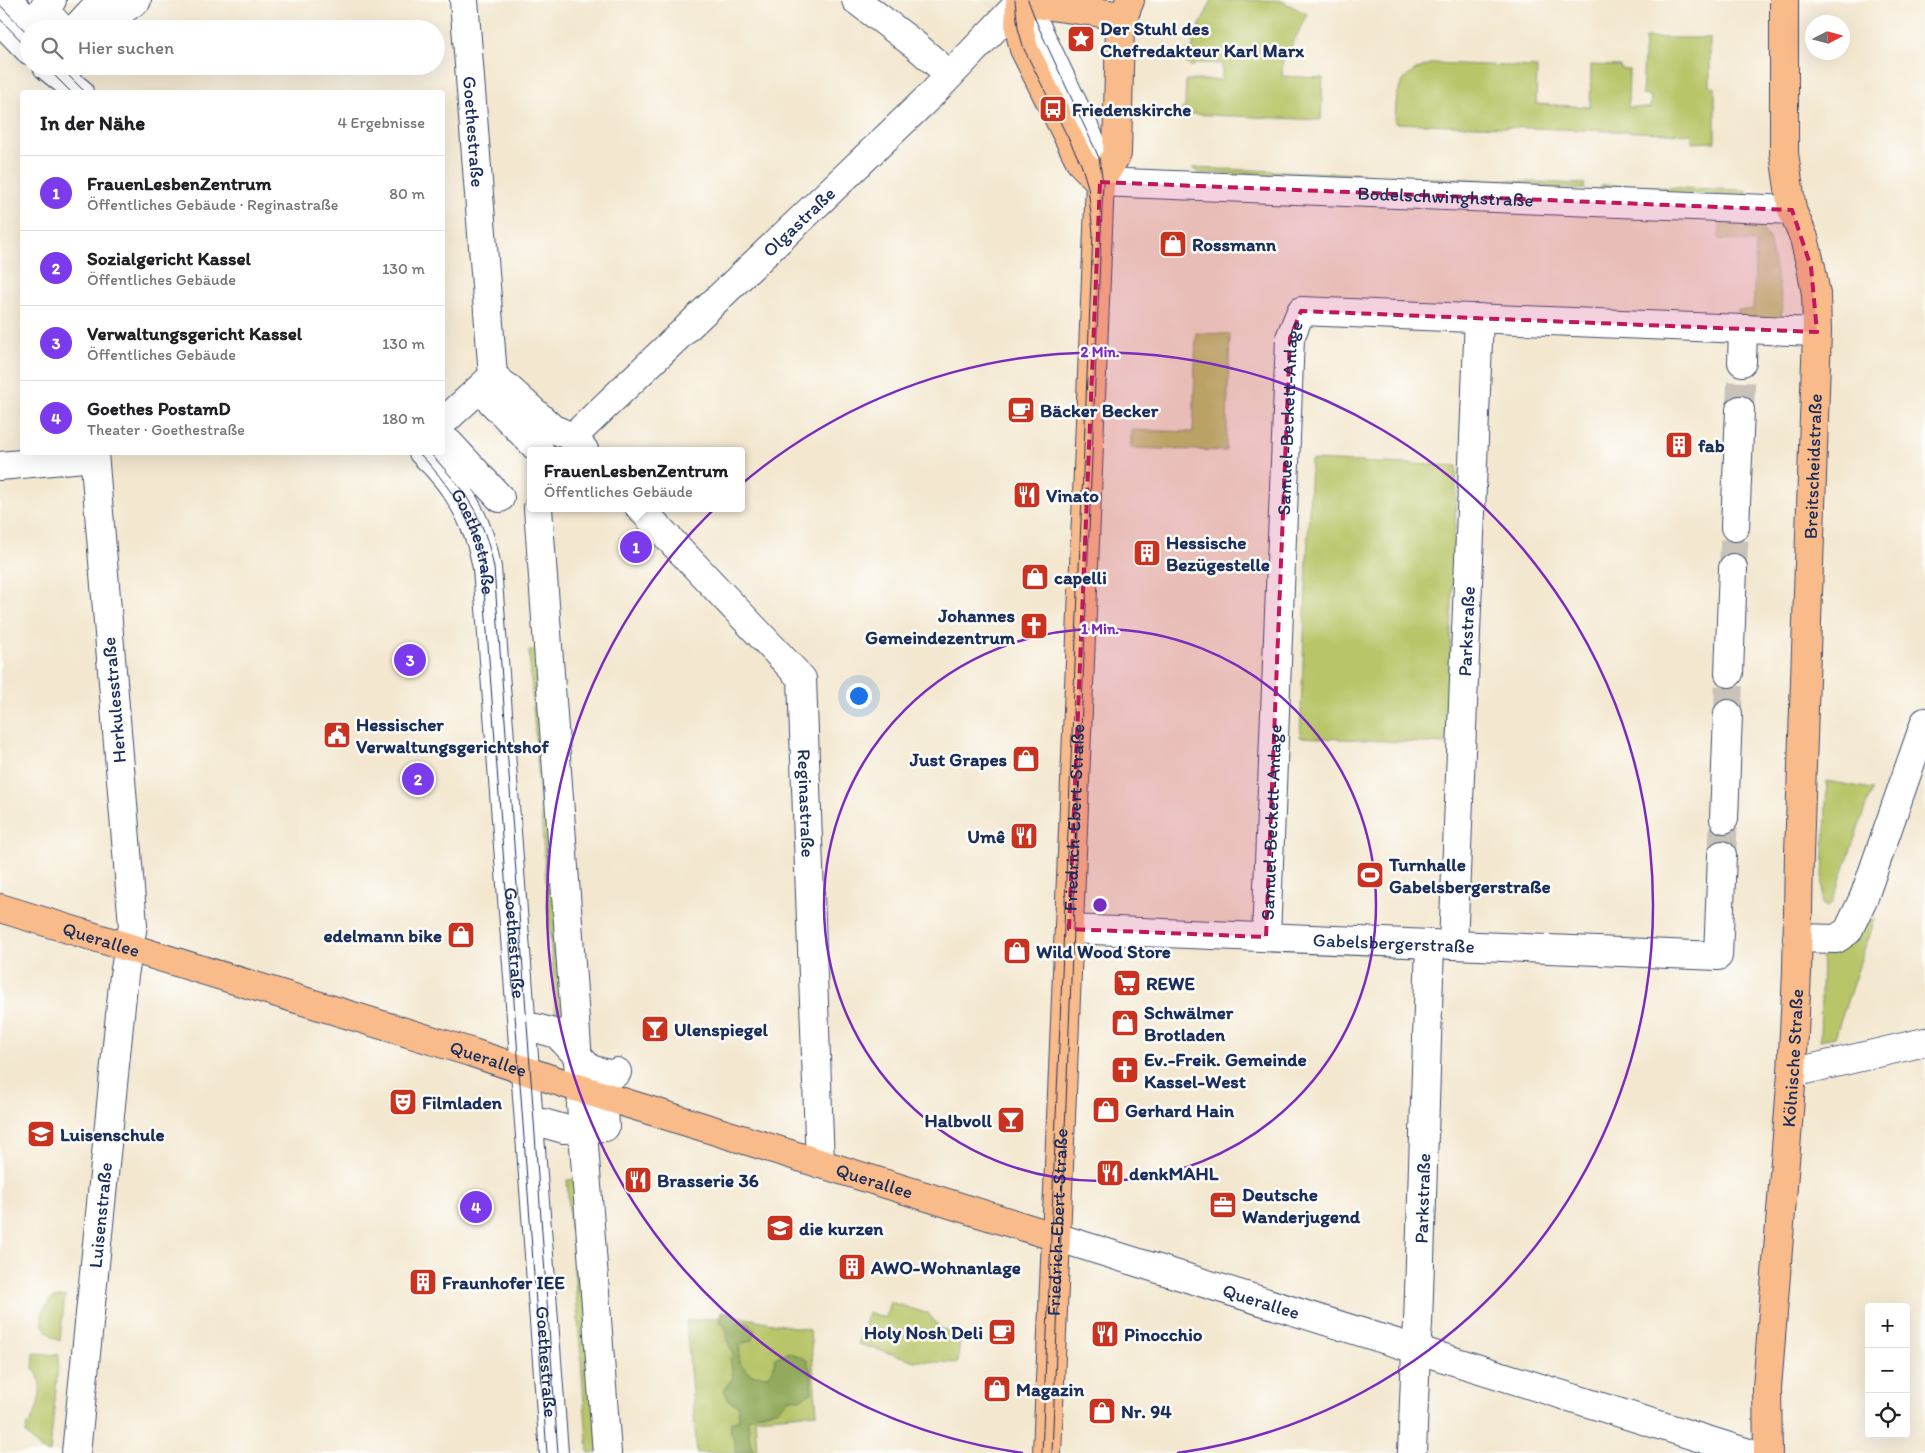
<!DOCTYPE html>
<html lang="de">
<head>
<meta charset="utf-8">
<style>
	:root { --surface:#fff; --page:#f2f2f2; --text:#202124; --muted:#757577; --line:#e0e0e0; --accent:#7c3aed }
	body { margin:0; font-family:Itim,sans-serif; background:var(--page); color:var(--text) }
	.controls { position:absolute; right:15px; bottom:15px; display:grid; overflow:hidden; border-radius:5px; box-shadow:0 5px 20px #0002 }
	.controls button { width:45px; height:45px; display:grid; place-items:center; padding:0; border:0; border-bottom:1px solid var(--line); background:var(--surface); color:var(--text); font:25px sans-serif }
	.compass { position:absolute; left:1805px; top:15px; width:45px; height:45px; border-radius:50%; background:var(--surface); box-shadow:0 5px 20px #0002; rotate:84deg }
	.you { position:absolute; left:858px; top:695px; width:18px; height:18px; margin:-12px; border:4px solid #fff; border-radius:50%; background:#1a73e8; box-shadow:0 0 0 8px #1a73e833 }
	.badge { display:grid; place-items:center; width:32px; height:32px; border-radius:50%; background:var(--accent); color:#fff; font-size:16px; font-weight:700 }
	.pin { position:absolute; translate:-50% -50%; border:2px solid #fff; box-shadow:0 1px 5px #0006 }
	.popup { position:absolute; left:527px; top:447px; width:218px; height:65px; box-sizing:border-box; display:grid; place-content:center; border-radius:5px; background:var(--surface); filter:drop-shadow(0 1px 4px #0005); font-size:16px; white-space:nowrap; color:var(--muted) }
	.popup b { font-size:19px; color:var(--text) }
	.popup::after { content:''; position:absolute; left:50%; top:100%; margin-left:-10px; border:10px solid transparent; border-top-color:var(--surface) }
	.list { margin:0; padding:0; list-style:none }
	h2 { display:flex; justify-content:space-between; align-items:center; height:65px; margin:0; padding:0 20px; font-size:21px }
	h2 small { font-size:16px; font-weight:400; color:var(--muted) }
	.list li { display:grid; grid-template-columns:32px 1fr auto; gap:15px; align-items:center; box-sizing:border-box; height:75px; padding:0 20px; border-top:1px solid var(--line) }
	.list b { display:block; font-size:19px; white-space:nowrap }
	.list p { margin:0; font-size:16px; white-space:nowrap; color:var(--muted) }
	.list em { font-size:16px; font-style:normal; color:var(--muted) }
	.icon { flex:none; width:28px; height:28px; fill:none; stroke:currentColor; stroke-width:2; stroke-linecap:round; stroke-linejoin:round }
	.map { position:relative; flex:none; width:1925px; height:1453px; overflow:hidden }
	.search { position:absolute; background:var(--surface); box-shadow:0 5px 20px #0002; left:20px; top:20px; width:425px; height:55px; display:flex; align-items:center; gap:12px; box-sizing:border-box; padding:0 18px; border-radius:28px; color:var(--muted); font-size:19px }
	.panel { position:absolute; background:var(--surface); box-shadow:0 5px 20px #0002; left:20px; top:90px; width:425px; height:365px; border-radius:5px }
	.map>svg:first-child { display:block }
	.green { fill:#b8c567; stroke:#6a7a62 }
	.forest { fill:#92aa5c; stroke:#566c5d }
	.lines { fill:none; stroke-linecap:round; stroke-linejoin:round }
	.minor-tunnel { stroke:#c8c2b8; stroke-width:28; stroke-dasharray:28 14; stroke-linecap:butt }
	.minor-casing { stroke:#3b4b6f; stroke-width:30 }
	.major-casing { stroke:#3b4b6f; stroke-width:30 }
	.minor { stroke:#fff; stroke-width:28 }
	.major { stroke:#fabb8b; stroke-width:28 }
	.tram { stroke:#1b2f5e; stroke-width:1 }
	.marked { fill:#c2185b; fill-opacity:0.2; stroke:#c2185b; stroke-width:4; stroke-dasharray:10 6; stroke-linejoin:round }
	.ring { fill:none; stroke:#7b2cbf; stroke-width:2.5 }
	.labels { text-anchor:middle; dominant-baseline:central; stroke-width:5; stroke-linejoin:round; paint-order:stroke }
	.poi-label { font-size:19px; font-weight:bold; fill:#1b2f5e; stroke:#fdfcf7; text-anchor:start }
	.street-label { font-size:19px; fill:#1b2f5e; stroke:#fdfcf7 }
	.centre { fill:#7b2cbf; stroke:#fdfcf7; stroke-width:2.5 }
	.ring-label { font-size:15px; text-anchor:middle; font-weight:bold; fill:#7b2cbf; stroke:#fdfcf7; stroke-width:5; stroke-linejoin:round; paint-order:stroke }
</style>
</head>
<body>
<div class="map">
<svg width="1925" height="1453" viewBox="0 0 1925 1453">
	<rect width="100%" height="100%" fill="#fdfcf7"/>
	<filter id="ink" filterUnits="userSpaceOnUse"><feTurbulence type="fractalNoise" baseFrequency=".02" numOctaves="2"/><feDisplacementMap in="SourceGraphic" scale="10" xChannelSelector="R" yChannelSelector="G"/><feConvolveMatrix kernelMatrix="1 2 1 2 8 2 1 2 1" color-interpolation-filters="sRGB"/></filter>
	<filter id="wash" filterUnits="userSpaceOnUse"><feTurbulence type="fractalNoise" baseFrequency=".0096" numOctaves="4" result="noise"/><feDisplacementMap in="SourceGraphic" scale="20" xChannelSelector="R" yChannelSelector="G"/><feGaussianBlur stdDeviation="1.12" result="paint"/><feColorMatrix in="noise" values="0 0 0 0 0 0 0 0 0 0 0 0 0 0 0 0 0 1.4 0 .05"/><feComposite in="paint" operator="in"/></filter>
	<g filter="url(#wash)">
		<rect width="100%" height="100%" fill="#f3e7cf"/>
		<g class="green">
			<polygon points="1212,0 1280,0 1307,14 1287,56 1283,57 1282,76 1323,78 1321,120 1190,114 1187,117 1181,110 1185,106 1186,80 1222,80 1222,64 1197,63 1194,66 1190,66 1186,63 1187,50 1191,50 1194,45 1192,42"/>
			<path d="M1645,38H1710V86L1715,87V142L1692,143V134L1395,123C1396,89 1398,74 1433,63L1537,67L1536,104L1590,107L1591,65L1620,66L1621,69L1629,70L1628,107L1650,108L1651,96L1642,95Z"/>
			<polygon points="1192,168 1362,174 1362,180 1198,173"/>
			<polygon points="1392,176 1585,184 1584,189 1392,181"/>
			<polygon points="1601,185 1742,190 1747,191 1747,196 1601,190"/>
			<path d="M1721,218L1747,220L1746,224C1757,225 1764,229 1769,239L1783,308L1780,319L1742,317L1737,310H1753L1756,242L1719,239Z"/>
			<polygon points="1196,333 1230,334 1226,451 1131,448 1131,430 1193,432"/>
			<polygon points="1311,460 1457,466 1447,744 1300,737"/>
			<polygon points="539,650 568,1030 557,1030 529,651"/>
			<polygon points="1827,781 1872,789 1832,903 1827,907 1822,904"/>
			<polygon points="1875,919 1835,1037 1820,1040 1822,952 1864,922"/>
			<polygon points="579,1179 583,1228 570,1229 567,1180"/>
			<polygon points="584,1240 599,1453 588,1453 572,1241"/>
			<path d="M65,1296L60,1341C48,1334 37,1325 44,1310C46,1306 49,1300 53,1298C57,1297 62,1297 65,1296Z"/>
			<polygon points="890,1302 926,1313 927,1312 941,1329 960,1334 958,1363 916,1361 858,1344 868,1312 885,1318"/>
			<polygon points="735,1316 810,1330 817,1413 755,1418 757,1453 697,1453 686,1321"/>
			<path d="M34,1353L59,1355L50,1453L41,1450L26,1434L27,1425C38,1416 47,1380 33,1369Z"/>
		</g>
		<path class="forest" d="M721,1312H732L736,1323H750L755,1332L751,1341L740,1344L739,1363L752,1375L767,1376L773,1370L775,1358L788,1352L807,1360L811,1373L812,1393L799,1399L789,1398L779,1409L755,1415L748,1419L750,1442L754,1453H735C737,1442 729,1434 731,1422L739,1419L738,1405L729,1401L724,1390L733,1377L730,1358L734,1354L729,1345L726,1327L720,1323Z"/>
	</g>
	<g filter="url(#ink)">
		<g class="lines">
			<g class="minor-tunnel">
				<polyline points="1740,410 1742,362"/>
				<polyline points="1733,568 1735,527"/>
				<polyline points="1728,714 1729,673"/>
				<polyline points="1722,855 1724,819"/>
			</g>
			<defs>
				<g id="minor">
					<polyline points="8,0 36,29"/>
					<polyline points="52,0 43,9 62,29"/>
					<path id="s1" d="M464,0L493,376"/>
					<polyline points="856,0 914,44 950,75"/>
					<path id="s2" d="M1020,0L1036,26L1095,150L1100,182L1792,210"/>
					<polyline points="0,20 29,50"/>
					<polyline points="75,29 102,0"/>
					<polyline points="104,29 124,9 137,0"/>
					<polyline points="47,66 79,92"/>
					<polyline points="1742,362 1743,329"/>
					<polyline points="493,376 508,388 553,429 573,437 584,450"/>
					<polyline points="489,399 540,451"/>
					<polyline points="442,423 493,376"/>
					<path id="s3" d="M573,437L933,93L1020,2"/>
					<polyline points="449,443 500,498"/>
					<path id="s4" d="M423,452C458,484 479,521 487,568L554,1453"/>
					<polyline points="0,466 94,457"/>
					<polyline points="538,508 579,1075"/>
					<path id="s5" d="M640,508L802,679L820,1164"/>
					<polyline points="1735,527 1740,410"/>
					<polyline points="1729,673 1733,568"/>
					<polyline points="1724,819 1728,714"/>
					<path id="s6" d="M1069,929L1718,956L1722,855"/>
					<path id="s7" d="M1266,937L1290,338L1301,311L1817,332"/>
					<polyline points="1797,938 1836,939 1848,931 1864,897 1925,722"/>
					<path id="s8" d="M1453,945L1479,318"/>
					<polyline points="536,1028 557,1034 590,1069 612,1075 617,1072"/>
					<polyline points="1792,1073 1925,1042"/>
					<polyline points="581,1105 607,1453"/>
					<polyline points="543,1123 564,1129 605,1127 604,1109"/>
					<path id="s9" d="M1056,1237L1749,1453"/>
					<path id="s10" d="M76,1453L124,975L133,925L94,452"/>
					<path id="s11" d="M1412,1453L1416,1350L1418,1324L1430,944"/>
				</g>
				<g id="major">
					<polyline points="1100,182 1117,154 1120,26 1130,0"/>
					<path id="s12" d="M0,908L470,1052L581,1089L1056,1237"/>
					<path id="s13" d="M1047,1453L1100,182L1081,163L1024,49L1019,28L1020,2L1124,16"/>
					<path id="s14" d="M1768,1453L1767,1388L1792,1073L1797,972L1799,853L1817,332L1816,294L1811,267L1804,238L1792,210L1784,153V0"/>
				</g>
			</defs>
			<use href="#minor" class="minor-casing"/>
			<use href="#major" class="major-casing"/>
			<use href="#minor" class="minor"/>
			<use href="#major" class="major"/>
			<g class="tram">
				<polyline points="1015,0 1018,28 1024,49 1081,164 1088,187 1093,233 1042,1453"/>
				<polyline points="1028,0 1038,26 1095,149 1099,158 1103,182 1052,1453"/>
				<polyline points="0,5 29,35"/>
				<polyline points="0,19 29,49"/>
				<polyline points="45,66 71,92"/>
				<polyline points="59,66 85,92"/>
				<path d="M418,452C449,484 472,519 482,563L547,1453"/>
				<path d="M429,452C466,492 483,513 494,568L558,1453"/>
			</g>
		</g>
	</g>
	<path class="marked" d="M1100,182L1792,210L1811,267L1817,332L1301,311L1290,338L1266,937L1069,929Z"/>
	<g class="ring">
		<circle cx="1100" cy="905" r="276"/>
		<path d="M1023 1453A553 553 0 1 1 1177 1453"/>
	</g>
	<defs>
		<symbol id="sight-square" viewBox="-11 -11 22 22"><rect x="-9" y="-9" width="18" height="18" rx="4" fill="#c8321e" stroke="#fdfcf7"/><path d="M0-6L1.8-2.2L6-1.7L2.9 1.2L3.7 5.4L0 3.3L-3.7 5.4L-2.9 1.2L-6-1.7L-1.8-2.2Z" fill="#fff"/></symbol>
		<symbol id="bus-square" viewBox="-11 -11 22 22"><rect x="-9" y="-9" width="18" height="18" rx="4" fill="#c8321e" stroke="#fdfcf7"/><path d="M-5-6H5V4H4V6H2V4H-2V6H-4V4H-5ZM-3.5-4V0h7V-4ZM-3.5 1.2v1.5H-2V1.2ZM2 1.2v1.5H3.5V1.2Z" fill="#fff"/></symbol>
		<symbol id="shop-square" viewBox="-11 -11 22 22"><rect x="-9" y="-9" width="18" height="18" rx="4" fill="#c8321e" stroke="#fdfcf7"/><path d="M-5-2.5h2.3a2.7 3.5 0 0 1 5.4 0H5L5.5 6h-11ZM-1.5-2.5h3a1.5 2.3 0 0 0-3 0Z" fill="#fff"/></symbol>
		<symbol id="cafe-square" viewBox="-11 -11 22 22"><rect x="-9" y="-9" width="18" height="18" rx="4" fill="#c8321e" stroke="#fdfcf7"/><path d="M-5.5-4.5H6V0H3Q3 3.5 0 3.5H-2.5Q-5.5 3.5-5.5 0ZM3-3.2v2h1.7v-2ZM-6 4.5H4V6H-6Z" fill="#fff"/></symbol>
		<symbol id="building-square" viewBox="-11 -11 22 22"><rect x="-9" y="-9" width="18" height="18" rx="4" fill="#c8321e" stroke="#fdfcf7"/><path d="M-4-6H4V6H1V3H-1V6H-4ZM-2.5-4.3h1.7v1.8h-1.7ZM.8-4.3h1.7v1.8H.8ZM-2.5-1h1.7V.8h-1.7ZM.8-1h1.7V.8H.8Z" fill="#fff"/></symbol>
		<symbol id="restaurant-square" viewBox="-11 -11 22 22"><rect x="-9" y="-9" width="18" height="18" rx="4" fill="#c8321e" stroke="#fdfcf7"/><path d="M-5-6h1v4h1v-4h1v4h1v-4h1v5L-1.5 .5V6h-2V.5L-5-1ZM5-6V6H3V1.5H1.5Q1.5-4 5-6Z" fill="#fff"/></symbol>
		<symbol id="church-square" viewBox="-11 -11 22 22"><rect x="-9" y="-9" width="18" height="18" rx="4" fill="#c8321e" stroke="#fdfcf7"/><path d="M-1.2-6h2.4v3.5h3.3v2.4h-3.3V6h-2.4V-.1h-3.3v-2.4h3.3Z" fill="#fff"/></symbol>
		<symbol id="civic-square" viewBox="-11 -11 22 22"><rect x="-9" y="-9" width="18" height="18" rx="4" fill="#c8321e" stroke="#fdfcf7"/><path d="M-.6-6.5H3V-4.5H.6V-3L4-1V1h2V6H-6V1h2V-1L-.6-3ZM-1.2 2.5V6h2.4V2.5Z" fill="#fff"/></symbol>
		<symbol id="stadium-square" viewBox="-11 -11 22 22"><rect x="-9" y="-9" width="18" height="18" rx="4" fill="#c8321e" stroke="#fdfcf7"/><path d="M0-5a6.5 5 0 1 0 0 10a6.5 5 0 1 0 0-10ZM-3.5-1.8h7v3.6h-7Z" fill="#fff"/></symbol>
		<symbol id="supermarket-square" viewBox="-11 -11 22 22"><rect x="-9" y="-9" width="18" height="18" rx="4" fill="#c8321e" stroke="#fdfcf7"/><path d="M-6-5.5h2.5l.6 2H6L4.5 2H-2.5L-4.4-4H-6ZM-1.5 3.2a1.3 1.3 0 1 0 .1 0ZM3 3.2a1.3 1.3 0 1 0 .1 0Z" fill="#fff"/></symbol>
		<symbol id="bar-square" viewBox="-11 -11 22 22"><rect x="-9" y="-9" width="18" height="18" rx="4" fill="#c8321e" stroke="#fdfcf7"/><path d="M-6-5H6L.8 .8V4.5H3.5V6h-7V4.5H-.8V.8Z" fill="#fff"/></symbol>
		<symbol id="theatre-square" viewBox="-11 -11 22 22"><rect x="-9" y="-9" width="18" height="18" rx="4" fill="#c8321e" stroke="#fdfcf7"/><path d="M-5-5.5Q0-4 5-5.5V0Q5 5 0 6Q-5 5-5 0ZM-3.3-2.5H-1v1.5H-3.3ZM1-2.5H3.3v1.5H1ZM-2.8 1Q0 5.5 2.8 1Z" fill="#fff"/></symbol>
		<symbol id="school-square" viewBox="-11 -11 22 22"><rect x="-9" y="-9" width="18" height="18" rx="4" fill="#c8321e" stroke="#fdfcf7"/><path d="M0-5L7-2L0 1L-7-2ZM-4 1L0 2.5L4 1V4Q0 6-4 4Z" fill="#fff"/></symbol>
		<symbol id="office-square" viewBox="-11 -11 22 22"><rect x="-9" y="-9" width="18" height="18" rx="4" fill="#c8321e" stroke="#fdfcf7"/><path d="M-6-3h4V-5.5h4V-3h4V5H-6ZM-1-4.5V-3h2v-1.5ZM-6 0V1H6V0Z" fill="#fff"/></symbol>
	</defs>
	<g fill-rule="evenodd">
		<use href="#sight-square" x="1065" y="23" width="32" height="32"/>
		<use href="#bus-square" x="1037" y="93" width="32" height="32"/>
		<use href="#shop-square" x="1157" y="228" width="32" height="32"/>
		<use href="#cafe-square" x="1005" y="394" width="32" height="32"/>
		<use href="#building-square" x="1663" y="429" width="32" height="32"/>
		<use href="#restaurant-square" x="1011" y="479" width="32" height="32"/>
		<use href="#building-square" x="1131" y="537" width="32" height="32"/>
		<use href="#shop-square" x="1019" y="561" width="32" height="32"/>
		<use href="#church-square" x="1018" y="610" width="32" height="32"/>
		<use href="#civic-square" x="321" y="719" width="32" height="32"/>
		<use href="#shop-square" x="1010" y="743" width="32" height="32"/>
		<use href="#restaurant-square" x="1008" y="820" width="32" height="32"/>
		<use href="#stadium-square" x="1354" y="859" width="32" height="32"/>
		<use href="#shop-square" x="445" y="919" width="32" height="32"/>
		<use href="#shop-square" x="1001" y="935" width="32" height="32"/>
		<use href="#supermarket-square" x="1111" y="967" width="32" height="32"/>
		<use href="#shop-square" x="1109" y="1007" width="32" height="32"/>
		<use href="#bar-square" x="639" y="1013" width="32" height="32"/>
		<use href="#church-square" x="1109" y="1054" width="32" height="32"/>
		<use href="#theatre-square" x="387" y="1086" width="32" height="32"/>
		<use href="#shop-square" x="1090" y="1094" width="32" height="32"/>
		<use href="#bar-square" x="995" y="1104" width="32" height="32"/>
		<use href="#school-square" x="25" y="1118" width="32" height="32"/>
		<use href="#restaurant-square" x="1094" y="1157" width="32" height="32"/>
		<use href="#restaurant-square" x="622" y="1164" width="32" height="32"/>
		<use href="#office-square" x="1207" y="1189" width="32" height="32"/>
		<use href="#school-square" x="764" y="1212" width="32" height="32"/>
		<use href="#building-square" x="836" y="1251" width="32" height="32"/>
		<use href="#building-square" x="407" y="1266" width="32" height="32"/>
		<use href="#cafe-square" x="986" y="1316" width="32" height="32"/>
		<use href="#restaurant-square" x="1089" y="1318" width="32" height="32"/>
		<use href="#shop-square" x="981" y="1373" width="32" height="32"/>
		<use href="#shop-square" x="1086" y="1395" width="32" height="32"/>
	</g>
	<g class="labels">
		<g class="poi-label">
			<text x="1100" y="28">Der Stuhl des<tspan x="1100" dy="22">Chefredakteur Karl Marx</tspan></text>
			<text x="1072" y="109">Friedenskirche</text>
			<text x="1192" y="244">Rossmann</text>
			<text x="1040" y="410">Bäcker Becker</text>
			<text x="1698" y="445">fab</text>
			<text x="1046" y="495">Vinato</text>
			<text x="1166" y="542">Hessische<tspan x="1166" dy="22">Bezügestelle</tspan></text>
			<text x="1054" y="577">capelli</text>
			<text x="1015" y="615" text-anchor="end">Johannes<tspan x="1015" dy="22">Gemeindezentrum</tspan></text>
			<text x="356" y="724">Hessischer<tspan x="356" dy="22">Verwaltungsgerichtshof</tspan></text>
			<text x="1007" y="759" text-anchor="end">Just Grapes</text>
			<text x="1005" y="836" text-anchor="end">Umê</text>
			<text x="1389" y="864">Turnhalle<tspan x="1389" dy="22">Gabelsbergerstraße</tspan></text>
			<text x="442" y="935" text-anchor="end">edelmann bike</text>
			<text x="1036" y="951">Wild Wood Store</text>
			<text x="1146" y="983">REWE</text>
			<text x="1144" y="1012">Schwälmer<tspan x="1144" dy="22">Brotladen</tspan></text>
			<text x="674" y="1029">Ulenspiegel</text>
			<text x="1144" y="1059">Ev.-Freik. Gemeinde<tspan x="1144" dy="22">Kassel-West</tspan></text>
			<text x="422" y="1102">Filmladen</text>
			<text x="1125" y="1110">Gerhard Hain</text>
			<text x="992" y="1120" text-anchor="end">Halbvoll</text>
			<text x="60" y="1134">Luisenschule</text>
			<text x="1129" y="1173">denkMAHL</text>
			<text x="657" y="1180">Brasserie 36</text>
			<text x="1242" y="1194">Deutsche<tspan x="1242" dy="22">Wanderjugend</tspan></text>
			<text x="799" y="1228">die kurzen</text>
			<text x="871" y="1267">AWO-Wohnanlage</text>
			<text x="442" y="1282">Fraunhofer IEE</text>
			<text x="983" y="1332" text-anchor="end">Holy Nosh Deli</text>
			<text x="1124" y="1334">Pinocchio</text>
			<text x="1016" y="1389">Magazin</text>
			<text x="1121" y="1411">Nr. 94</text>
		</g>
		<g class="street-label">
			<text stroke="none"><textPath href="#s1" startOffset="132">Goethestraße</textPath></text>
			<text stroke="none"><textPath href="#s2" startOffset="546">Bodelschwinghstraße</textPath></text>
			<text stroke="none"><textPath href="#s3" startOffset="312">Olgastraße</textPath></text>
			<text stroke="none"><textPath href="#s7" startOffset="520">Samuel-Beckett-Anlage</textPath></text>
			<text stroke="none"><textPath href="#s14" startOffset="988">Breitscheidstraße</textPath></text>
			<text stroke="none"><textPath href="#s4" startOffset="106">Goethestraße</textPath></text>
			<text stroke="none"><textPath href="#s8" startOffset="314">Parkstraße</textPath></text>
			<text transform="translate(114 700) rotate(-95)">Herkulesstraße</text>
			<text stroke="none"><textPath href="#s5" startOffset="360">Reginastraße</textPath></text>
			<text stroke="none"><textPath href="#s13" startOffset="636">Friedrich-Ebert-Straße</textPath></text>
			<text stroke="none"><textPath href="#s7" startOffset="115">Samuel-Beckett-Anlage</textPath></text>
			<text stroke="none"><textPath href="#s12" startOffset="106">Querallee</textPath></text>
			<text stroke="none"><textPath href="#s4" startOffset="511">Goethestraße</textPath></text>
			<text stroke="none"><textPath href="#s6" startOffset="325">Gabelsbergerstraße</textPath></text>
			<text stroke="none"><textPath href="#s14" startOffset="396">Kölnische Straße</textPath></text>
			<text stroke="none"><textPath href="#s12" startOffset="511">Querallee</textPath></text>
			<text stroke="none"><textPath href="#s12" startOffset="916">Querallee</textPath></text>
			<text stroke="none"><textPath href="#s11" startOffset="255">Parkstraße</textPath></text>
			<text stroke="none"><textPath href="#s10" startOffset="239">Luisenstraße</textPath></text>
			<text stroke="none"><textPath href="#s13" startOffset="231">Friedrich-Ebert-Straße</textPath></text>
			<text stroke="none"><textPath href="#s9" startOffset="215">Querallee</textPath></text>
			<text stroke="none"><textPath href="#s4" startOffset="931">Goethestraße</textPath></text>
		</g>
	</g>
	<circle cx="1100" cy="905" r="8" class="centre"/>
	<g class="ring-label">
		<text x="1100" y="357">2 Min.</text>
		<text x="1100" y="634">1 Min.</text>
	</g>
</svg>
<div class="controls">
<button>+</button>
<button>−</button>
<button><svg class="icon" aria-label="locate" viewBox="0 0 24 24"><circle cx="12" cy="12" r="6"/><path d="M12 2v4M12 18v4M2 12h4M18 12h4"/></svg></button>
</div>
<svg class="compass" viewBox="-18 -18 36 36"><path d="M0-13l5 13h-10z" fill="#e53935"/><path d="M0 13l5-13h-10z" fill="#757577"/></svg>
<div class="you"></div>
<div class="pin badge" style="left:636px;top:547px">1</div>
<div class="popup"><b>FrauenLesbenZentrum</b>Öffentliches Gebäude</div>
<div class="pin badge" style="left:418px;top:779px">2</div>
<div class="pin badge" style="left:410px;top:660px">3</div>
<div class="pin badge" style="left:476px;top:1207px">4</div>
<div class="search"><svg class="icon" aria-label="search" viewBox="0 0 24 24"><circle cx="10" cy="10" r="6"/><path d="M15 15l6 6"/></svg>Hier suchen</div>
<section class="panel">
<h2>In der Nähe<small>4 Ergebnisse</small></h2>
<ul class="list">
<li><span class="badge">1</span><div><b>FrauenLesbenZentrum</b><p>Öffentliches Gebäude · Reginastraße</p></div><em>80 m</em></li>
<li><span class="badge">2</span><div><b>Sozialgericht Kassel</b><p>Öffentliches Gebäude</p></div><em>130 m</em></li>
<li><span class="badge">3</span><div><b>Verwaltungsgericht Kassel</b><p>Öffentliches Gebäude</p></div><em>130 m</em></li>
<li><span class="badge">4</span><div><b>Goethes PostamD</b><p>Theater · Goethestraße</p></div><em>180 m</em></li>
</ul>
</section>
</div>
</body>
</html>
